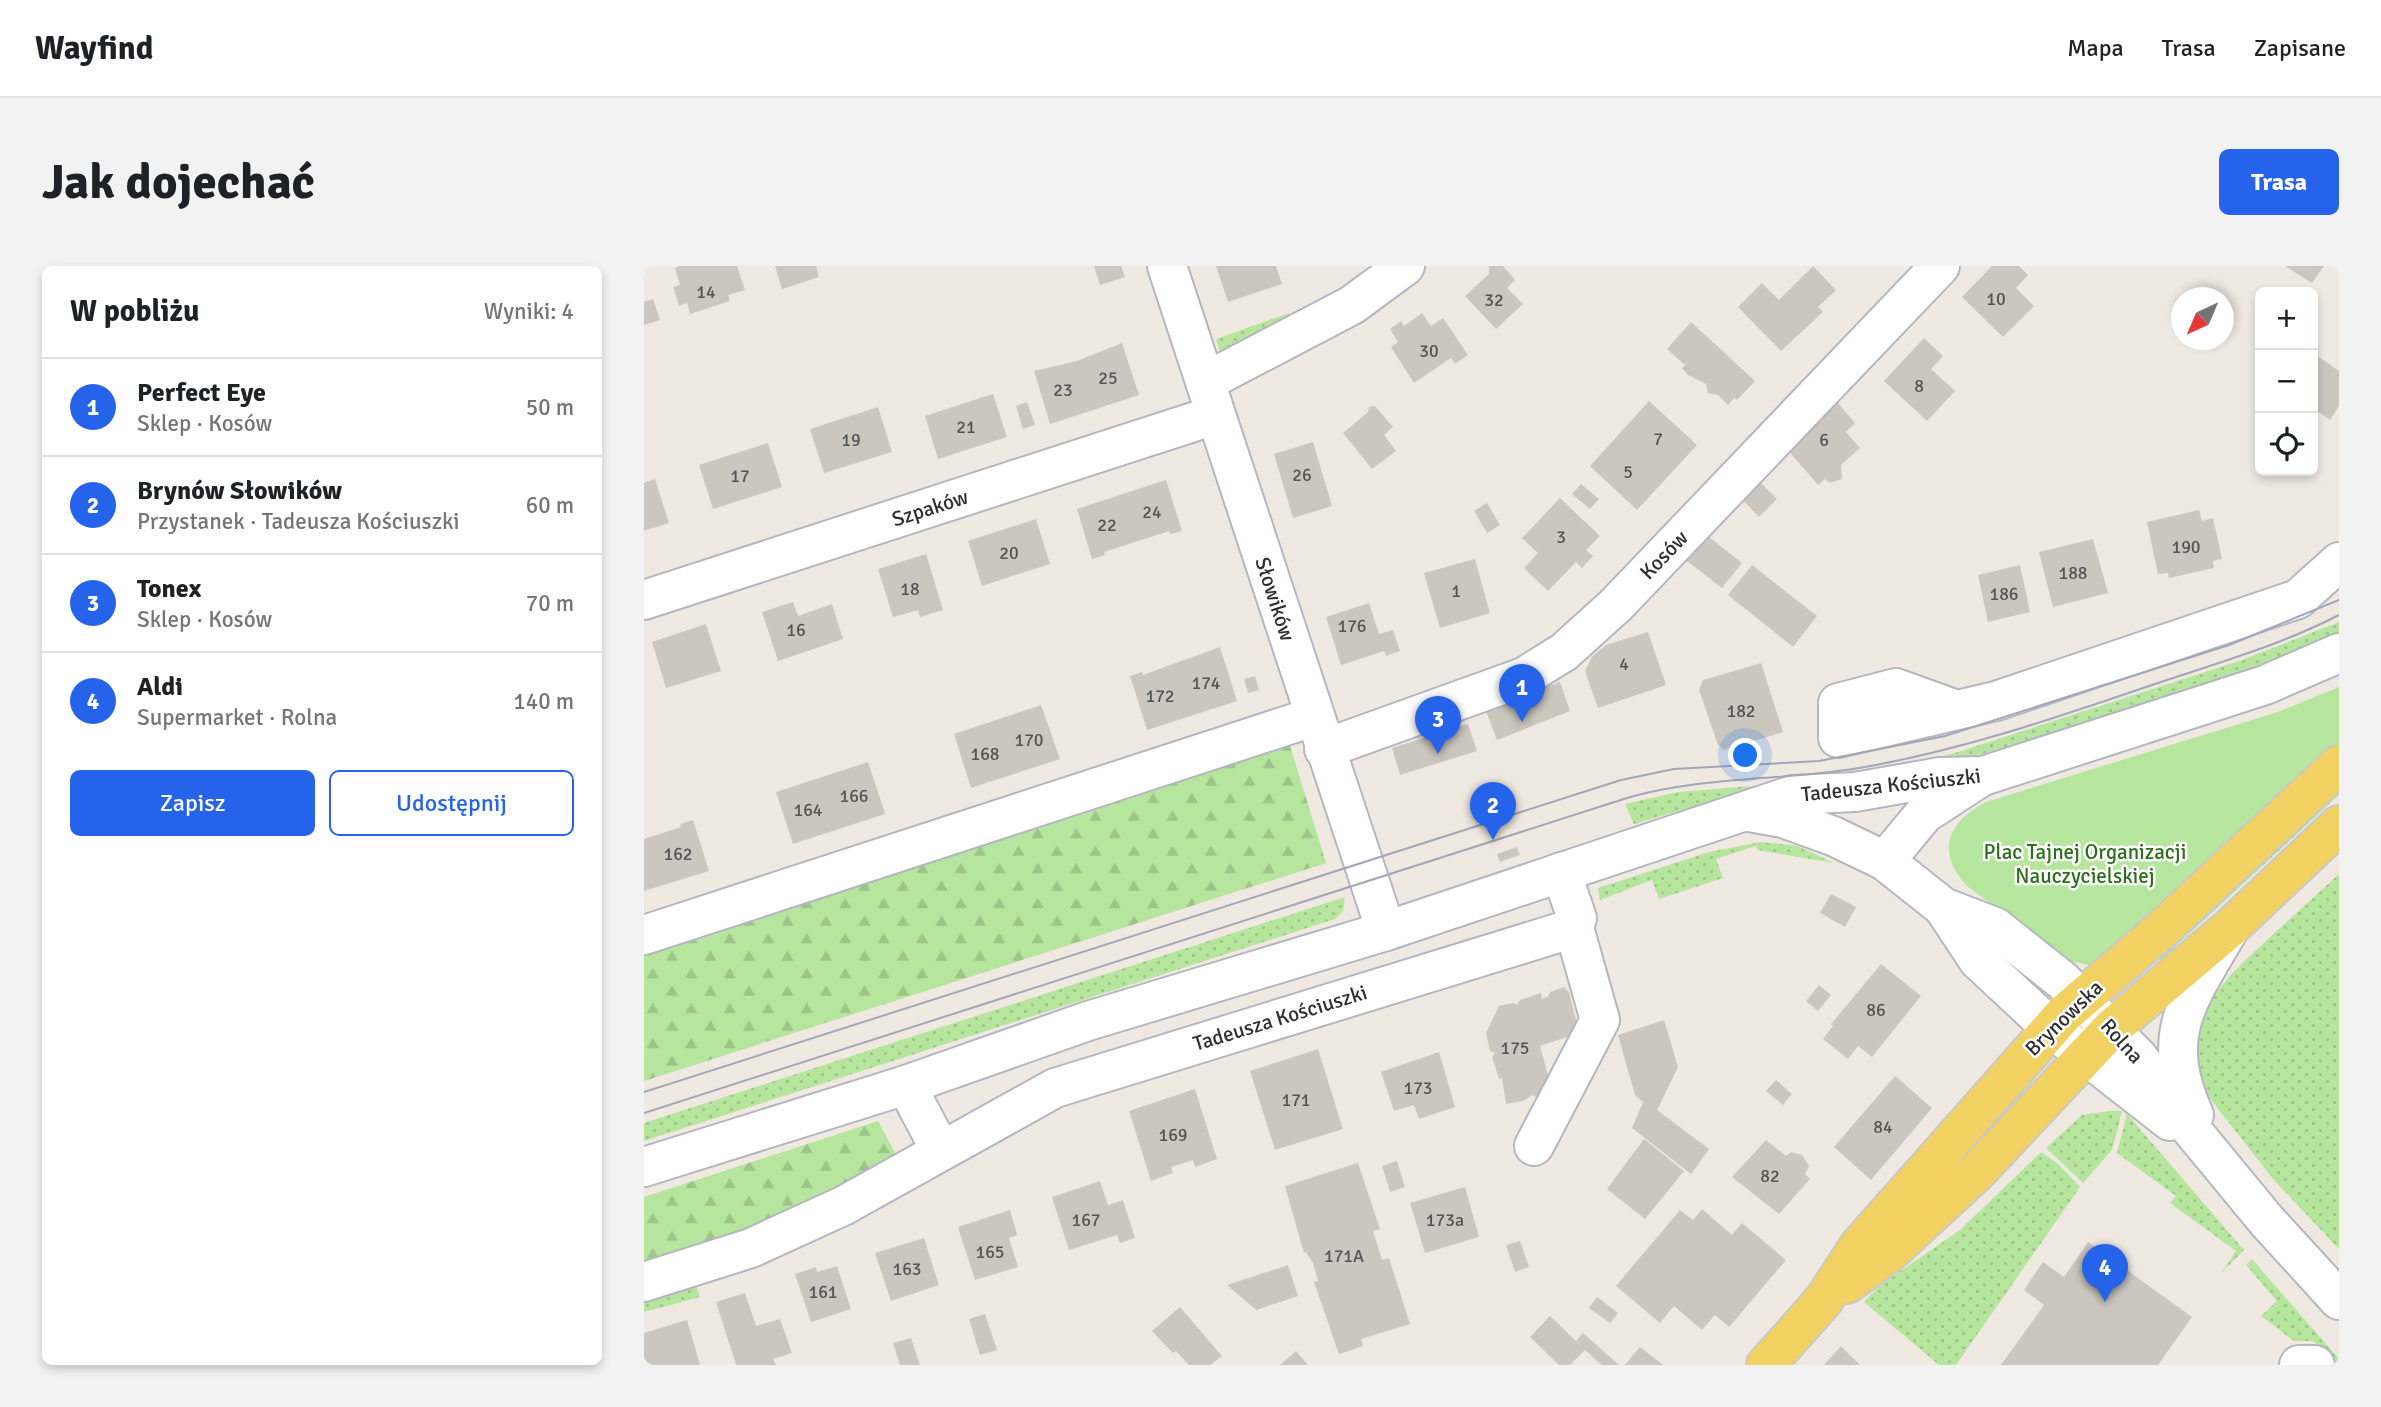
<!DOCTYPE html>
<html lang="pl">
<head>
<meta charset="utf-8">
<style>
	:root { --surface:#fff; --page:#f2f2f2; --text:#202124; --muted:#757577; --line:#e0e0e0; --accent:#2563eb }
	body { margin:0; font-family:Signika,sans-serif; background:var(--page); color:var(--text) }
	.controls { position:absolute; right:21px; top:21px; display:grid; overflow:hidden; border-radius:10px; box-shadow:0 4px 10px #0003 }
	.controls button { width:63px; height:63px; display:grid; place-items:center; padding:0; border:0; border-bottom:2px solid var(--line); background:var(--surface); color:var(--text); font:35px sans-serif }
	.compass { position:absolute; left:1527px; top:21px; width:63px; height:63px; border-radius:50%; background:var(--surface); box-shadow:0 4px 10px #0003; rotate:224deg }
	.you { position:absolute; left:1102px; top:490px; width:24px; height:24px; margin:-18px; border:5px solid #fff; border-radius:50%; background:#1a73e8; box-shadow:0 0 0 10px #1a73e833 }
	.badge { display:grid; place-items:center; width:46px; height:46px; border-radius:50%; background:var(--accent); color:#fff; font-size:23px; font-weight:700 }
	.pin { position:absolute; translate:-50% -58px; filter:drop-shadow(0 2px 4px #0008) }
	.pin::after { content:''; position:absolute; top:37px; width:24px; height:21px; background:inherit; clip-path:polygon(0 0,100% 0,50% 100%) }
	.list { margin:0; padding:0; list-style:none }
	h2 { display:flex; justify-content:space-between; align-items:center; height:91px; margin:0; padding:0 28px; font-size:30px }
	h2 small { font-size:23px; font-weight:400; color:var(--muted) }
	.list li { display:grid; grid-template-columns:46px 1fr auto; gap:21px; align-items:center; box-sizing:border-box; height:98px; padding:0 28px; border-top:2px solid var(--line) }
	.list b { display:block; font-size:26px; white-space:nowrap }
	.list p { margin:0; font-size:23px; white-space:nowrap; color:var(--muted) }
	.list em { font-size:23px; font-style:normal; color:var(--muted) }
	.actions { display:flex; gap:14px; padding:21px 28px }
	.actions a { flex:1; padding:16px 0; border:2px solid var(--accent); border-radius:10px; text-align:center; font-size:24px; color:var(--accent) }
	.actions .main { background:var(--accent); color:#fff }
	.icon { flex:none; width:38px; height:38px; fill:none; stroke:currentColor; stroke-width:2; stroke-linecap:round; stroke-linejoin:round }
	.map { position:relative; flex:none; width:1695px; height:1099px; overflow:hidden; border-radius:10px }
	header { display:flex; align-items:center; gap:42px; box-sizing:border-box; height:98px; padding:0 35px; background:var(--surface); border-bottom:2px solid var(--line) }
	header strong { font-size:33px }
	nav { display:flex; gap:38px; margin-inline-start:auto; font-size:24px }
	.intro { display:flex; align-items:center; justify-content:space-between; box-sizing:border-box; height:168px; padding:0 42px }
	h1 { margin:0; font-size:49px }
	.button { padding:18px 32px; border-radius:10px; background:var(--accent); color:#fff; font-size:24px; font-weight:700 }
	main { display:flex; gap:42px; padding:0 42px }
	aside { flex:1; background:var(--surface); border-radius:10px; box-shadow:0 4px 10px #0003 }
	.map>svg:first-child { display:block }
	.grass { fill:url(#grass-dots) }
	.forest { fill:url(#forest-firs) }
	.park { fill:#b6e59e }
	.building { fill:#cbc7bf }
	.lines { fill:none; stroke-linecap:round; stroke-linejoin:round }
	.minor-casing { stroke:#b4b7c1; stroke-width:42 }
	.major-casing { stroke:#c9c9c9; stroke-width:42 }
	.minor { stroke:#fff; stroke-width:38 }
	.major { stroke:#f2d163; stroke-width:38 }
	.tram { stroke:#a3a6b8; stroke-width:2 }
	.labels { text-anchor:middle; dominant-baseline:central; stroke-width:5; stroke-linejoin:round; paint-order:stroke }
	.number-label { font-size:18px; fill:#555452 }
	.street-label { font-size:21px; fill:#2e2e2e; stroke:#fff }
	.park-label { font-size:21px; fill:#2c6e1b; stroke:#fff }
</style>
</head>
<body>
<header>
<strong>Wayfind</strong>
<nav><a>Mapa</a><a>Trasa</a><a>Zapisane</a></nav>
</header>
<div class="intro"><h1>Jak dojechać</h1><a class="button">Trasa</a></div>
<main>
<aside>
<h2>W pobliżu<small>Wyniki: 4</small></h2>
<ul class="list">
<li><span class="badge">1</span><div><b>Perfect Eye</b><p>Sklep · Kosów</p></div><em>50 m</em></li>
<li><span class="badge">2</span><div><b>Brynów Słowików</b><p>Przystanek · Tadeusza Kościuszki</p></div><em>60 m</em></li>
<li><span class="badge">3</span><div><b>Tonex</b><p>Sklep · Kosów</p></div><em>70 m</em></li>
<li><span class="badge">4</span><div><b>Aldi</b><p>Supermarket · Rolna</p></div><em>140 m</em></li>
</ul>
<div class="actions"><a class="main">Zapisz</a><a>Udostępnij</a></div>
</aside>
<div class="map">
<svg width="1695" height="1099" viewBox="0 0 1695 1099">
	<defs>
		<pattern id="grass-dots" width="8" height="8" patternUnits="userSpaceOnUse" patternTransform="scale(1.75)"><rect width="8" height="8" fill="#b6e59e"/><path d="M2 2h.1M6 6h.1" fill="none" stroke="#9dc588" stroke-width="1.8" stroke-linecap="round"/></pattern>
		<pattern id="forest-firs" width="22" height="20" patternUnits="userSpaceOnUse" patternTransform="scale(1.75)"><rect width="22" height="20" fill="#b6e59e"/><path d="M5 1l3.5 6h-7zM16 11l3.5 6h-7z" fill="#9dc588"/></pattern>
	</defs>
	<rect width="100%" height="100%" fill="#efe9e1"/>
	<g class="grass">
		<polygon points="645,47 647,57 576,87 572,73"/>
		<polygon points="1695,356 1695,369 1605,406 1312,496 1092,528 990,558 981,538 1034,526 1145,517 1260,500 1311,487 1598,394"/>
		<polygon points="1695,518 1695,529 1517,694 1510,692"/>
		<polygon points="1117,576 1154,580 1190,597 1114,584 1112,580 1072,593 1079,612 1015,633 1008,614 956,634 954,622 1065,586"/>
		<path d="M1695,608V983L1629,913L1561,826C1529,759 1578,716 1623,674C1647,652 1671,630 1695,608Z"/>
		<polygon points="701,631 699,645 691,653 0,875 0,857"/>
		<polygon points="1465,845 1478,845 1468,884 1439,917 1402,882 1438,849"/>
		<polygon points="1483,848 1600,984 1578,1006 1592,985 1526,937 1532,930 1473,887"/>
		<polygon points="1397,886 1413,897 1436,921 1312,1099 1295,1099 1220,1036 1235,1020 1316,964"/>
		<polygon points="1608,993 1695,1093 1695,1099 1669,1075 1650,1075 1617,1050 1633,1035 1602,999"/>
		<polygon points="51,1016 56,1031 0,1046 0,1032"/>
	</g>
	<g class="forest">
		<polygon points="644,473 682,597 0,815 0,680"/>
		<polygon points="234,855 252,889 104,971 0,1004 0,931"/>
	</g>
	<path class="park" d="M1695,421V486L1459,698L1445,699L1420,694L1323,620C1291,585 1304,556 1342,536L1634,446Z"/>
	<g class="building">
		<polygon points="36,0 93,0 101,24 84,29 86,35 46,48 43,37 35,40 29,21 36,19 31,2"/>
		<polygon points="131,0 172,0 175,11 138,23"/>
		<polygon points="450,0 477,0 481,11 456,19"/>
		<polygon points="572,0 632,0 638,18 584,36"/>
		<polygon points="845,0 859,0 871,14 863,22 879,38 852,63 821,30 845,8"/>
		<polygon points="1169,0 1192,24 1174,41 1179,46 1137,85 1094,41 1118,17 1135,34"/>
		<polygon points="1348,0 1375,0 1384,9 1372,22 1390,40 1359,71 1318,31"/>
		<polygon points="1641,0 1680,0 1668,17"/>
		<polygon points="9,33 16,54 0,59 0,36"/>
		<polygon points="778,47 787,60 799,52 824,89 811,98 807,92 770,117 747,81 754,76 746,63 757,55 760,60"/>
		<polygon points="1047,56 1111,115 1093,134 1090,132 1084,139 1074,129 1064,127 1062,118 1044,109 1038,102 1041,99 1023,83"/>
		<polygon points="1280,72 1299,90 1287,103 1311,125 1283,155 1240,115"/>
		<polygon points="478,77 495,129 406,158 390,105 433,95"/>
		<polygon points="1669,87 1695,105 1695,140 1686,154 1669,142"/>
		<polygon points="349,128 363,171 294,193 281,150"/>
		<polygon points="1005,135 1053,179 993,244 946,200"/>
		<polygon points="383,136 391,159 379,163 372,140"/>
		<polygon points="1194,137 1211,157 1202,166 1216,182 1197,199 1198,213 1186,217 1181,213 1174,219 1142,182"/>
		<polygon points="731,140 749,161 740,169 752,185 728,203 699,167 724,146 725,141"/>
		<polygon points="234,141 248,186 180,207 166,163"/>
		<polygon points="669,176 688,240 649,252 630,188"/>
		<polygon points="124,177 138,221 69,243 55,199"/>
		<polygon points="1109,209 1133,233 1115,251 1092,227"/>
		<polygon points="11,213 25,257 0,265 0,217"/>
		<polygon points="522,214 538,265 526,268 525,265 460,286 461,289 448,293 433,243"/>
		<polygon points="937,218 955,233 946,243 928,228"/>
		<polygon points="916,232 956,270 942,284 949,290 938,302 932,296 904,325 880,302 894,287 878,272"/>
		<polygon points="843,237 856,259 843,267 830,245"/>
		<polygon points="1555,244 1558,255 1569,252 1578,293 1569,295 1570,302 1525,312 1524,307 1514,308 1503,256"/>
		<polygon points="392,253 406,298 338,320 324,275"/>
		<polygon points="1055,263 1098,297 1078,322 1034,288"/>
		<polygon points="1449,273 1464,327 1409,341 1395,286"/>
		<polygon points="282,288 299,344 276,351 274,344 249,351 234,303"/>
		<polygon points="831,293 846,347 796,362 780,307"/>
		<polygon points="1108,299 1173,350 1149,381 1084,329"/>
		<polygon points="1376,299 1386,346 1344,356 1334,309"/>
		<polygon points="149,336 154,350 188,338 199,373 134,395 118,346"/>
		<polygon points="725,337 735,368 749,364 756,385 742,390 740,385 697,399 682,351"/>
		<polygon points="62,358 77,405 22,422 8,376"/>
		<polygon points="1004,366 1022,419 954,442 941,405 948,391 962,379"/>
		<polygon points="576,381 593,435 503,464 486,410 498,406 499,409"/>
		<polygon points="1117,397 1139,466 1080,484 1074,479 1055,424 1059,414"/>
		<polygon points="611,410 615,424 604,427 600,413"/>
		<polygon points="916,416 926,445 853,474 842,445"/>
		<polygon points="397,439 416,493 327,522 310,468"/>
		<polygon points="824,458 833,485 756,509 748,482"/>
		<polygon points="224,496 241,548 149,578 132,526"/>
		<polygon points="856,528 859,536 839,543 836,535"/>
		<polygon points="49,554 65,605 0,625 0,573 37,561 36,558"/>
		<polygon points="873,581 876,589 856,596 853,588"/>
		<polygon points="1187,628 1212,641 1201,661 1176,647"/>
		<polygon points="1237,698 1277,730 1228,791 1214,780 1204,793 1179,773 1189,760 1187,758"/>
		<polygon points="1175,719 1187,729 1174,745 1162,735"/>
		<polygon points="920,721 925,726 934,762 929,769 896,780 907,821 902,829 893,832 889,829 879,835 862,838 858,812 855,813 848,791 851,787 846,785 842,767 855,740 869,737 873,739 876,734 897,727 898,733 904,731 906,726"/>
		<polygon points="1020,754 1034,801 1013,844 1065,883 1047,908 988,862 999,836 991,829 974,769"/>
		<polygon points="674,783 699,863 631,884 606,805"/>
		<polygon points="795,786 811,841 775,853 770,839 750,845 737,806"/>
		<polygon points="1251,810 1288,842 1227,914 1190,881"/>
		<polygon points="1132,814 1148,828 1139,839 1122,825"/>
		<polygon points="551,823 573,893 551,901 549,894 527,901 529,907 507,915 485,845"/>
		<polygon points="1000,873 1040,905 1001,953 963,923"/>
		<polygon points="1122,874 1142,890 1147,886 1158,889 1165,900 1161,908 1166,913 1135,948 1088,911"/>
		<polygon points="753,895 761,921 746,926 738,900"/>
		<polygon points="714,897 736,963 729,965 738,994 745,992 766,1058 717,1073 719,1080 695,1088 670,1016 674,1015 669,997 662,986 660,987 641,920"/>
		<polygon points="456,915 464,939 479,934 491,972 476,977 473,969 425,984 408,931"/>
		<polygon points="821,921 835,971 781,987 766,937"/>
		<polygon points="1058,943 1088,969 1098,957 1142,994 1085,1061 1071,1049 1058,1064 1030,1040 1016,1057 972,1020 1036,944 1049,954"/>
		<polygon points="366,944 373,969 365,972 374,1001 331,1014 314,961"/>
		<polygon points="280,972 295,1019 247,1035 231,987"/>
		<polygon points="876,975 885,1001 871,1006 862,979"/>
		<polygon points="1444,976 1548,1051 1514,1099 1357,1099 1400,1039 1380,1024 1399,996 1420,1011"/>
		<polygon points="644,999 654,1030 612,1044 583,1019"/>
		<polygon points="193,1000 207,1043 167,1056 151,1008 172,1001 173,1006"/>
		<polygon points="101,1027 112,1060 136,1053 148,1087 129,1093 132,1099 92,1099 72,1036"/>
		<polygon points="953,1031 974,1047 966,1057 945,1042"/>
		<polygon points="536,1041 578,1090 566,1099 545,1099 532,1085 529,1087 508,1065"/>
		<polygon points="341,1048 353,1084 336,1089 325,1053"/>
		<polygon points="906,1050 932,1075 939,1067 975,1099 958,1099 941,1084 926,1099 915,1099 886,1071"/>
		<polygon points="43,1054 56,1099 0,1099 0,1067"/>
		<polygon points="267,1072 276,1099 256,1099 249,1077"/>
		<polygon points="1197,1080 1216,1099 1180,1099"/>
		<polygon points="996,1081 1019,1099 981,1099"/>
		<polygon points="652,1085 664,1099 636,1099"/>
	</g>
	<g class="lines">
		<defs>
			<g id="minor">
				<polyline points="523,0 742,665"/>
				<polyline points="561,116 708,39 761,0"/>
				<polyline points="0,334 571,149"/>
				<polyline points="1313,444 1252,422 1194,437 1194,472 1352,435 1654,333 1695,296"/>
				<polyline points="680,483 880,411 920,386 972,339 1296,0"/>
				<polyline points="1105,546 1139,552 1189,570 1241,595 1299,641 1351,661 1419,715 1494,791 1547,863 1622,954 1695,1034"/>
				<polyline points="1241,595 1280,548 1335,512"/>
				<polyline points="1299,641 1334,694 1407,762 1526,855"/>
				<polyline points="0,669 669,451"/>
				<polyline points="262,819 297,885"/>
				<path d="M1550,849C1514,768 1544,735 1584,665"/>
				<polyline points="890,880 956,754 930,662"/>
				<polyline points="0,901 262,819 444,755 742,665 1149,529 1211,526 1296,511 1339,510 1621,419 1695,387"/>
				<polyline points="0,1016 107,982 199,940 411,822 930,662 933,652 917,606"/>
				<polyline points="1655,1099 1671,1099"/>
			</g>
			<g id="major">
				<polyline points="1203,1018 1244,988 1334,905 1468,762 1587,661 1695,559"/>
				<polyline points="1122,1099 1179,1035 1215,980 1420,748 1516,665 1695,499"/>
			</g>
		</defs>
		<use href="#minor" class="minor-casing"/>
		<use href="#major" class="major-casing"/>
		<use href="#minor" class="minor"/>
		<use href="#major" class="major"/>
		<g class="tram">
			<polyline points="0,826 977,514 1030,503 1175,495 1301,470 1585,379 1695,334"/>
			<path d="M0,847L983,532C1058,510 1138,515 1215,502C1316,485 1414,451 1511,418C1573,397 1637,379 1695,349"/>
		</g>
	</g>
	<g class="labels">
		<g class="number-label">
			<text x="62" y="26">14</text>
			<text x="1352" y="33">10</text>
			<text x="850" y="34">32</text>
			<text x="785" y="85">30</text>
			<text x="464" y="112">25</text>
			<text x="1275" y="120">8</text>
			<text x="419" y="124">23</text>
			<text x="322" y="161">21</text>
			<text x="1014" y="173">7</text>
			<text x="207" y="174">19</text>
			<text x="1180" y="174">6</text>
			<text x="984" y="206">5</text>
			<text x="658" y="209">26</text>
			<text x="96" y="210">17</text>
			<text x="508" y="246">24</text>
			<text x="463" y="259">22</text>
			<text x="917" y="271">3</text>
			<text x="1542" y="281">190</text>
			<text x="365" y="287">20</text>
			<text x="1429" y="307">188</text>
			<text x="266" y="323">18</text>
			<text x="812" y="325">1</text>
			<text x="1360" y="328">186</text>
			<text x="708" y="360">176</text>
			<text x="152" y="364">16</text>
			<text x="980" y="398">4</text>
			<text x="562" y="417">174</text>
			<text x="516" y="430">172</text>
			<text x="1097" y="445">182</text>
			<text x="385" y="474">170</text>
			<text x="341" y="488">168</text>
			<text x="210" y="530">166</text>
			<text x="164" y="544">164</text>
			<text x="34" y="588">162</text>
			<text x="1232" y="744">86</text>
			<text x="871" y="782">175</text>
			<text x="774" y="822">173</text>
			<text x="652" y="834">171</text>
			<text x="1239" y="861">84</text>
			<text x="529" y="869">169</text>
			<text x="1126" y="910">82</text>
			<text x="442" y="954">167</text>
			<text x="801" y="954">173a</text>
			<text x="346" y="986">165</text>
			<text x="700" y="990">171A</text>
			<text x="263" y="1003">163</text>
			<text x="179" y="1026">161</text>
		</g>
		<g class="street-label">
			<text transform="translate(286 242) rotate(-18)">Szpaków</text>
			<text transform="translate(1020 289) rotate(-46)">Kosów</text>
			<text transform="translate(631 333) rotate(72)">Słowików</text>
			<text transform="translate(1247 519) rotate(-6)">Tadeusza Kościuszki</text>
			<text transform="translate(636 752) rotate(-17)">Tadeusza Kościuszki</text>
			<text transform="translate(1420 752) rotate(-44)">Brynowska</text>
			<text transform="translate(1478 775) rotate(48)">Rolna</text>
		</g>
		<g class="park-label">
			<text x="1441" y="586">Plac Tajnej Organizacji<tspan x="1441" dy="24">Nauczycielskiej</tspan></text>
		</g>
	</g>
</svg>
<div class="controls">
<button>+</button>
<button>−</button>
<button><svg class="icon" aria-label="locate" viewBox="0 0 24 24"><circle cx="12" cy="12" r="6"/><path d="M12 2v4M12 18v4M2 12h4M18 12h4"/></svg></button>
</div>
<svg class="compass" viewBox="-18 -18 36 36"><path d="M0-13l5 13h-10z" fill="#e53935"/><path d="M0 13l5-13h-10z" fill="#757577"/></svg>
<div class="you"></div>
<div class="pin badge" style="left:878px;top:456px">1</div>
<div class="pin badge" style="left:849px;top:574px">2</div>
<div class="pin badge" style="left:794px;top:488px">3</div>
<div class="pin badge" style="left:1461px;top:1036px">4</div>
</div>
</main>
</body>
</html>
